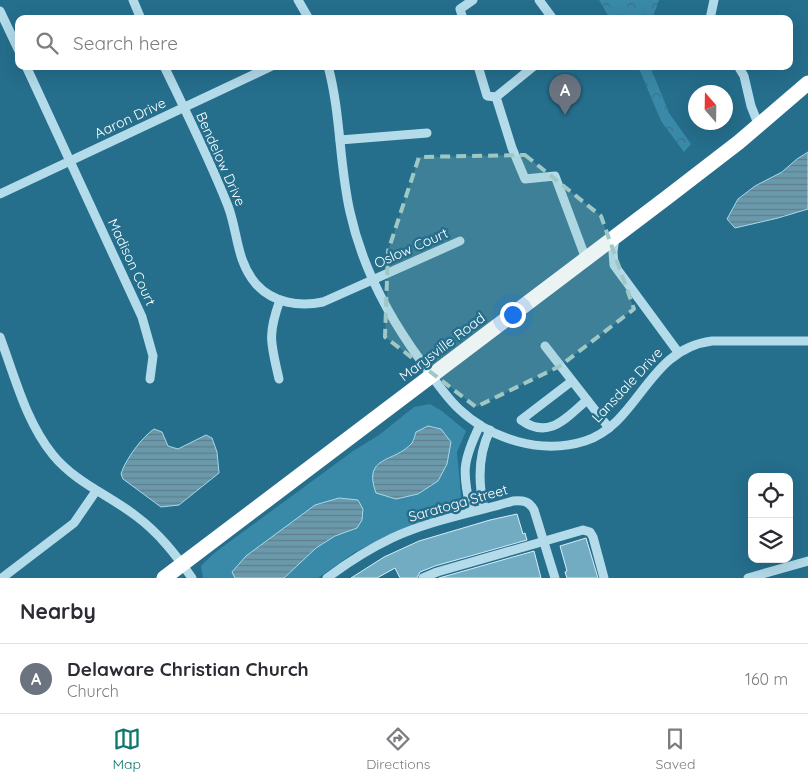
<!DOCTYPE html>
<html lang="en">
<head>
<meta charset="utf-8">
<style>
	:root { --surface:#fff; --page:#f2f2f3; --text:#2b2b33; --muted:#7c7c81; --line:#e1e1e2; --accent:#0f766e }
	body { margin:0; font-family:Quicksand,sans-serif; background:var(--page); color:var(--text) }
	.controls { position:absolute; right:15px; bottom:15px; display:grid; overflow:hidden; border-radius:10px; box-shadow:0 5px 20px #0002 }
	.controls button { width:45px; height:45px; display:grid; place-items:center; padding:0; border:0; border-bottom:1px solid var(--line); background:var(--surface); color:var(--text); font:25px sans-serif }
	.compass { position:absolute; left:688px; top:85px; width:45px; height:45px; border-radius:50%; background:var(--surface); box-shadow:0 5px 20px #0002; rotate:340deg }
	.you { position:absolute; left:512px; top:314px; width:18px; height:18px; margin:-12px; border:4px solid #fff; border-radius:50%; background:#1a73e8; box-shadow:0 0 0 8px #1a73e833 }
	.badge { display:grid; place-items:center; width:32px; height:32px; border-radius:50%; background:var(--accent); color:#fff; font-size:16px; font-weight:700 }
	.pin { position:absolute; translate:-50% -41px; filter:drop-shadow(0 1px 2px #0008) }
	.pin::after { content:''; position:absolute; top:26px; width:18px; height:15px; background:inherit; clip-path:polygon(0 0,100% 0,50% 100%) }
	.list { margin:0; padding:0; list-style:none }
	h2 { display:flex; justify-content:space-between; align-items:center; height:65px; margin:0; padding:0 20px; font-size:21px }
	h2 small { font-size:16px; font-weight:400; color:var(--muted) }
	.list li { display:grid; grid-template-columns:32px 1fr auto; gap:15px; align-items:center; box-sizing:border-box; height:70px; padding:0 20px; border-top:1px solid var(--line) }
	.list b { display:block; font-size:19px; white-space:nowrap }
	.list p { margin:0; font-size:16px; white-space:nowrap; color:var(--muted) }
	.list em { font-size:16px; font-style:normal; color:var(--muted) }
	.icon { flex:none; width:28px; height:28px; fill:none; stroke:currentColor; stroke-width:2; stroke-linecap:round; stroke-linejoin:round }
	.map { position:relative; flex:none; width:808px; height:578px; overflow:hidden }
	.search { position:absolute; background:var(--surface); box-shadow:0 5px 20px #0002; left:15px; right:15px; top:15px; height:55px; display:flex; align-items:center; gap:12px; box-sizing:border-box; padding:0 18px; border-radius:10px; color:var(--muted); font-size:19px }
	.sheet { height:135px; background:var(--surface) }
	nav { display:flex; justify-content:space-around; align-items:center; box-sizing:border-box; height:70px; border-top:1px solid var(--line); background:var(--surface); font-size:14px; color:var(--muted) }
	nav a { display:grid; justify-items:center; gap:2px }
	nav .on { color:var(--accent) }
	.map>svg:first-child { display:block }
	.forest { fill:url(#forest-crowns) }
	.green { fill:#3989a8 }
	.water { fill:url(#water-rules); stroke:#a8d9eb }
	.building { fill:#72acc2; stroke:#d8eff8 }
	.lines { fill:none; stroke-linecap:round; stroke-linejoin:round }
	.minor { stroke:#b3dbea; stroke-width:9 }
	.highway { stroke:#fff; stroke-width:15 }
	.marked { fill:#9fc8c5; fill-opacity:0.2; stroke:#9fc8c5; stroke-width:4; stroke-dasharray:10 6; stroke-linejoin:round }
	.labels { text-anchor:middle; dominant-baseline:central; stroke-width:5; stroke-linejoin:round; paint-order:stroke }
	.street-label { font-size:14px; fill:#fff; stroke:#256e8c }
</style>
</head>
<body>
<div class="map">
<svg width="808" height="578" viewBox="0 0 808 578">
	<defs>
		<pattern id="forest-crowns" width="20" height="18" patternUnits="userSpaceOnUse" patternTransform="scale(1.25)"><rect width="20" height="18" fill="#3989a8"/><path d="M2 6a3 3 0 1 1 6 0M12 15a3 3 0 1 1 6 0" fill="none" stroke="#417183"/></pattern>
		<pattern id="water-rules" width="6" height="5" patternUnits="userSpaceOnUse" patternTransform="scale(1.25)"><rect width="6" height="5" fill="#6a99ac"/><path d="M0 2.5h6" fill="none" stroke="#607e8a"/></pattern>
	</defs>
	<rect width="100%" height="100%" fill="#256e8c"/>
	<g class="forest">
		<polygon points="599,0 659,0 652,19 610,19"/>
		<polygon points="638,66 650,66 669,113 691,144 684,152 661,121"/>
	</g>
	<polygon class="green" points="430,404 442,411 466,431 457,452 462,507 408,527 355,552 318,578 203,578 201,566 213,554 353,451 379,435 414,407"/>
	<g class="water">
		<polygon points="808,152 808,209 778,218 735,228 727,219 738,199 755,186 782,172 797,159"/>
		<path d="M428,426L441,429L451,442L447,464L438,481L418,494L396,499L376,493C362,455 395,463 412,443C414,440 415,435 416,432Z"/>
		<path d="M154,429L162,432L168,446L178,449L206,435L212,438L217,452L219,473L179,505L161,507L123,479L121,474C125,460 142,437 154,429Z"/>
		<polygon points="339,498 358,500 363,509 362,520 357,528 335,536 316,548 284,578 235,578 232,572 246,556 315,505"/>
	</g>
	<g class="building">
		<polygon points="517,514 523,534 525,533 527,540 435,566 420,572 417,578 400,578 395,568 377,578 351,578 384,557 419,541 490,520"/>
		<polygon points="586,538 598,578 567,578 565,572 567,571 560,546"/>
		<polygon points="534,551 541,578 439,578"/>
	</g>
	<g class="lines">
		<g class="minor">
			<polyline points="133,0 141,19"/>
			<polyline points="298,0 309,19"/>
			<polyline points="539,0 553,19"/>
			<polyline points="0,11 19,51"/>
			<polyline points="463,19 460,9 473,0"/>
			<polyline points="710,19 714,0"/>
			<polyline points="26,66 142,317 153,356 150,379"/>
			<path d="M164,66C186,112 209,158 228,206C238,232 236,261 256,284C273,303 299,307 323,302L460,241"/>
			<path d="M328,66C341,114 339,164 350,212C362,267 388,316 421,361C433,377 444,395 459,409C491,439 541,455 585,441C640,423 647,349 712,341H808"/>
			<polyline points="478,66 487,96 496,97 534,66"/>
			<polyline points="738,66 744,76 751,106 759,126"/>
			<polyline points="496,97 512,148 525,179 555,176 586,259"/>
			<polyline points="340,140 427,133"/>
			<polyline points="0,194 272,66"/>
			<polyline points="615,237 613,252 614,265 678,352"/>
			<path d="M0,337C15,377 26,422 53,455C76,483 109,495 136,516C159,533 176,555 192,578"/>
			<polyline points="545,346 609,428"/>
			<path d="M279,379C271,343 267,336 280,300"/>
			<path d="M572,381L521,420C549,440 566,418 587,400"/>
			<path d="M484,508C478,482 478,455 490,430"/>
			<path d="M471,511C462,472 462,462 480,425"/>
			<polyline points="2,578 74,523 96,491"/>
			<path d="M327,578C347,563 369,549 392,538C431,520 473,513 513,501C523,500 529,501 534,510L555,578"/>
			<polyline points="423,578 437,572 583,530 590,532 593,537 604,578"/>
			<polyline points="748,578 808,561"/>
		</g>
		<polyline class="highway" points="164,578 665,199 739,142 808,83"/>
	</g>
	<path class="marked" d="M525,155L601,216L634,309L560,366L476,407L385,337L388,251L419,157Z"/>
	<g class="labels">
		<g class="street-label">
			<text transform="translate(130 118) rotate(-25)">Aaron Drive</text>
			<text transform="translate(221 159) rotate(66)">Bendelow Drive</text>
			<text transform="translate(411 248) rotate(-24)">Oslow Court</text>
			<text transform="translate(132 262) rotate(65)">Madison Court</text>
			<text transform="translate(442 347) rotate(-37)">Marysville Road</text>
			<text transform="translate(627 385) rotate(-47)">Lansdale Drive</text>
			<text transform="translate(458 503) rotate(-16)">Saratoga Street</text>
		</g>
	</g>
</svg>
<div class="controls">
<button><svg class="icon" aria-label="locate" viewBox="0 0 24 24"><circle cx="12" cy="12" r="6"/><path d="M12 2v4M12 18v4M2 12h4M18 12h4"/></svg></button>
<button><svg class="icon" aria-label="layers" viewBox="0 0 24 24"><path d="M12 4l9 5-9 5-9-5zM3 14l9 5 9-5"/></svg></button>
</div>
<svg class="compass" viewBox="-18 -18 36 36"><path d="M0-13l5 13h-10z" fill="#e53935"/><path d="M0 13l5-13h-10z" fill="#7c7c81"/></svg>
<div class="you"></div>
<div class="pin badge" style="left:565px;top:115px;background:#6b7280">A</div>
<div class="search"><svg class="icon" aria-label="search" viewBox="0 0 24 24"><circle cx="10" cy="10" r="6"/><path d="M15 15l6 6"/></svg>Search here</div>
</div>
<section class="sheet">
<h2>Nearby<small></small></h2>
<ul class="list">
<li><span class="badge" style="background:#6b7280">A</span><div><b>Delaware Christian Church</b><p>Church</p></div><em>160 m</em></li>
</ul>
</section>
<nav>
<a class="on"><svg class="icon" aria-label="map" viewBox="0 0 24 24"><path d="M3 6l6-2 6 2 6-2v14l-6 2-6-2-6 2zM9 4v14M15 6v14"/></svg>Map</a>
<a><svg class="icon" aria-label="directions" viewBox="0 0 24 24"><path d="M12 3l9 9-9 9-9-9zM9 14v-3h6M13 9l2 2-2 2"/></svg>Directions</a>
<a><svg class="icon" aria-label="saved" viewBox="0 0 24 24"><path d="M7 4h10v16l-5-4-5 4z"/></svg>Saved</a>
</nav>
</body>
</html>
